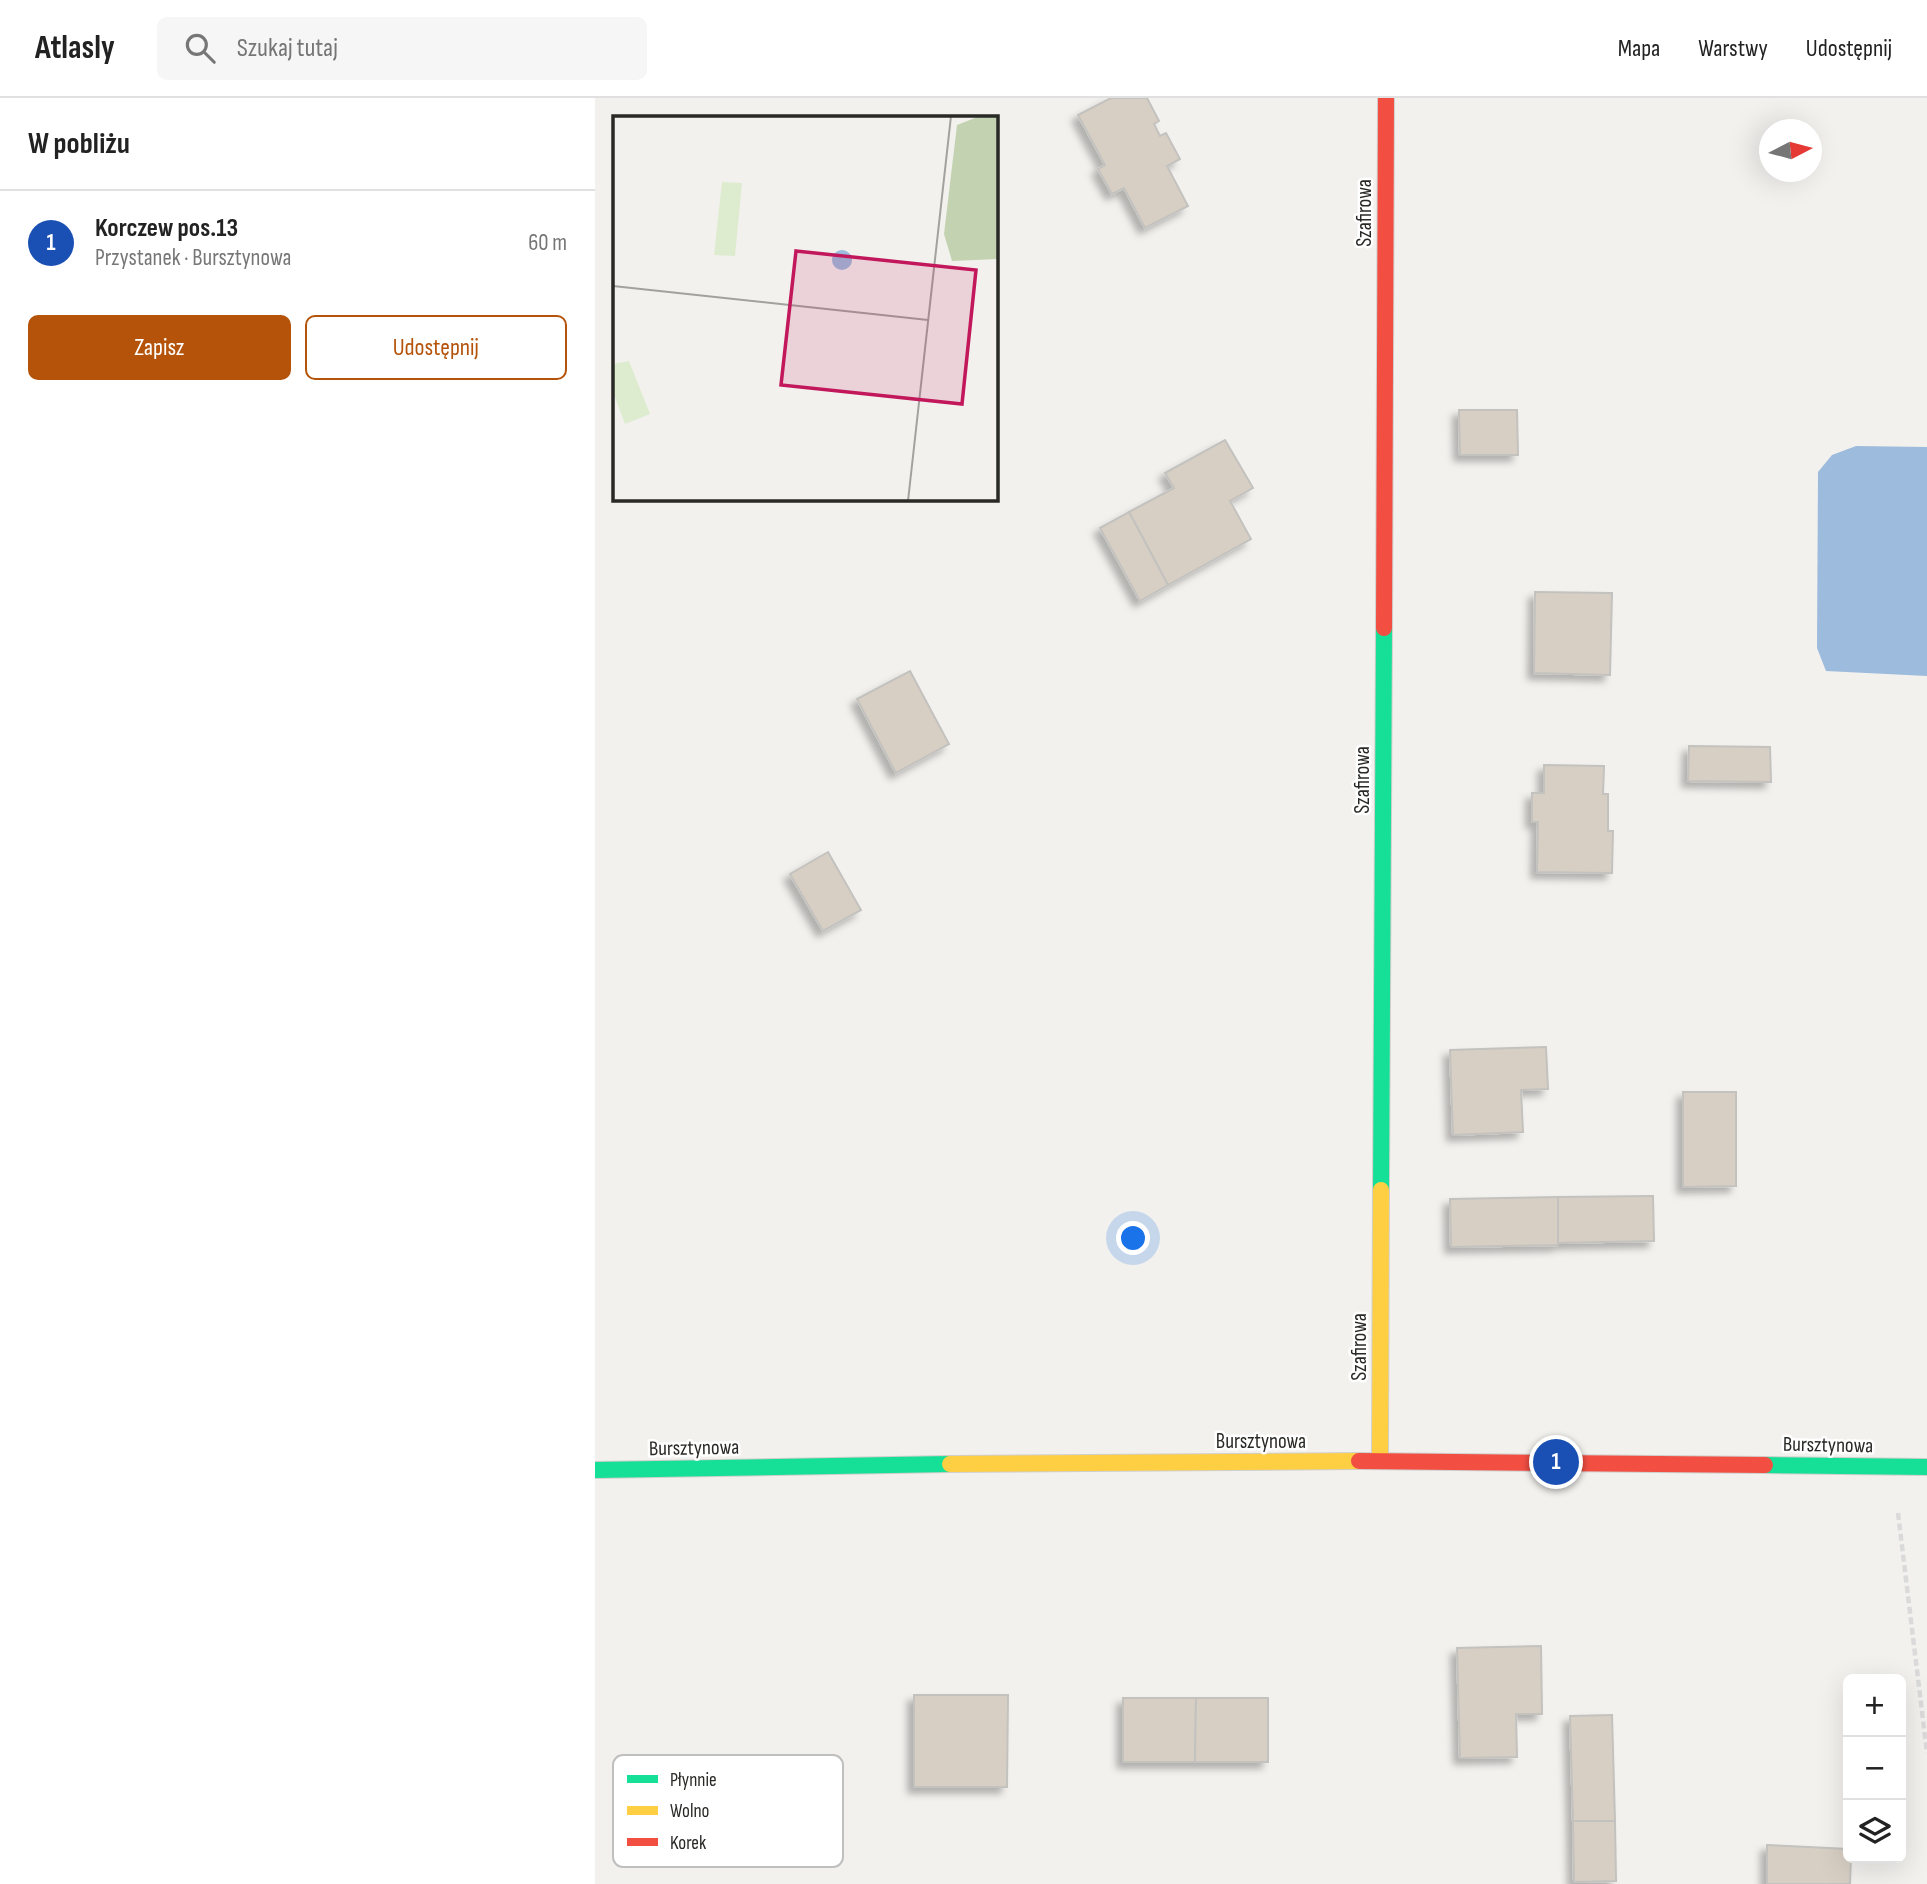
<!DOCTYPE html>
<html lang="pl">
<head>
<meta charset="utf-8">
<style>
	:root { --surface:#fff; --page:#f6f6f6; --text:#222; --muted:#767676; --line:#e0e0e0; --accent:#b45309 }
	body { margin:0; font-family:"Sofia Sans Condensed",sans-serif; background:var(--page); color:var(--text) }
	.controls { position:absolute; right:21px; bottom:21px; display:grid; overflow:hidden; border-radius:10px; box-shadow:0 7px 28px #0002 }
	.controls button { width:63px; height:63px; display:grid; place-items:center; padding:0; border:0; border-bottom:2px solid var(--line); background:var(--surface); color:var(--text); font:35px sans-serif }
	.compass { position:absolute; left:1164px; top:21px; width:63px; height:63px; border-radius:50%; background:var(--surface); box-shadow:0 7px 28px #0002; rotate:84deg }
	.you { position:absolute; left:539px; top:1141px; width:24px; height:24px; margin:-18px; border:5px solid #fff; border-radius:50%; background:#1a73e8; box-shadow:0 0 0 10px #1a73e833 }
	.badge { display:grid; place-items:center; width:46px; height:46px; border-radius:50%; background:var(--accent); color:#fff; font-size:23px; font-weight:700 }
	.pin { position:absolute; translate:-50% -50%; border:4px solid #fff; box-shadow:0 2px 7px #0006 }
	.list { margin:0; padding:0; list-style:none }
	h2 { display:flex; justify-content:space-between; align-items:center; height:91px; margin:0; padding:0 28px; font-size:30px }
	h2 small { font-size:23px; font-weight:400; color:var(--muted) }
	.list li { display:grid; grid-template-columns:46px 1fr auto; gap:21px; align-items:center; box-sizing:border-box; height:105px; padding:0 28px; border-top:2px solid var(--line) }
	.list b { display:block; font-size:26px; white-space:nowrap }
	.list p { margin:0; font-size:23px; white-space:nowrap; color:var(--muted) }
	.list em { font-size:23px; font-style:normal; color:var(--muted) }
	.actions { display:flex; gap:14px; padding:21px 28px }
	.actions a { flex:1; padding:16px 0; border:2px solid var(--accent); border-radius:10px; text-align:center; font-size:24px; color:var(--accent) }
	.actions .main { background:var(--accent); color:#fff }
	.icon { flex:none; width:38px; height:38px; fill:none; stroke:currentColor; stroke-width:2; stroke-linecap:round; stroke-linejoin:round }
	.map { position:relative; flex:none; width:1332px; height:1786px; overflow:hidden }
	header { display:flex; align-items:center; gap:42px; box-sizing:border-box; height:98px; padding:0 35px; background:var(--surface); border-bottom:2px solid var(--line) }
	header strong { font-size:33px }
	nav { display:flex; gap:38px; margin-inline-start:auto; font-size:24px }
	.search { width:490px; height:63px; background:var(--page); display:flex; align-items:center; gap:18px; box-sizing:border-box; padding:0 24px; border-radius:10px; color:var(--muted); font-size:26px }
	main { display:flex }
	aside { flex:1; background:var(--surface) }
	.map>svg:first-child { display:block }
	.water { fill:#9dbbdc }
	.building { fill:#d8cfc4; stroke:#c3c2bf; stroke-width:2; filter:url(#shadow) }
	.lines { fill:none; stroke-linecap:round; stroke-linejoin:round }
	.fast-casing { stroke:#d0cfcd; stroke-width:18 }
	.slow-casing { stroke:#d0cfcd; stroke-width:18 }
	.jam-casing { stroke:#d0cfcd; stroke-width:18 }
	.path { stroke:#dadada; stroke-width:4.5; stroke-dasharray:7 3.5; stroke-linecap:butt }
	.fast { stroke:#16e098; stroke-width:16 }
	.slow { stroke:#ffcf43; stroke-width:16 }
	.jam { stroke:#f24e42; stroke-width:16 }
	.labels { text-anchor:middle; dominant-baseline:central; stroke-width:5; stroke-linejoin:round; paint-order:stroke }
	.street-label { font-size:21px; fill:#292926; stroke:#fff }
	.inset-road { fill:none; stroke:#a2a19e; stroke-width:2 }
	.view { fill:#c2185b; fill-opacity:0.15; stroke:#c2185b; stroke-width:3.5 }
	.inset-edge { fill:none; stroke:#292926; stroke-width:3.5 }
	.key { fill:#fff; stroke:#bfbfbe; stroke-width:2 }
	.key-label { font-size:19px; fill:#292926 }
</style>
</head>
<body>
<header>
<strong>Atlasly</strong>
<div class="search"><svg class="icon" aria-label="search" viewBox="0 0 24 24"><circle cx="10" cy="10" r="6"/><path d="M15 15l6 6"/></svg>Szukaj tutaj</div>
<nav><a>Mapa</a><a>Warstwy</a><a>Udostępnij</a></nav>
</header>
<main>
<aside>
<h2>W pobliżu<small></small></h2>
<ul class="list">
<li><span class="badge" style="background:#1a4fb4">1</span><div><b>Korczew pos.13</b><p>Przystanek · Bursztynowa</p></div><em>60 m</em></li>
</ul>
<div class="actions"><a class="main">Zapisz</a><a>Udostępnij</a></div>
</aside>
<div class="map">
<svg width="1332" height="1786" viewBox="0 0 1332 1786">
	<defs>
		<filter id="shadow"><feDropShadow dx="-6" dy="6" stdDeviation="3.5" flood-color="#0004"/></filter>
	</defs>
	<rect width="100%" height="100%" fill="#f2f1ee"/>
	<polygon class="water" points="1261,348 1332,349 1332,578 1231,573 1222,550 1223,374 1237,357"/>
	<g class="building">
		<polygon points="516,0 552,0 564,23 559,26 565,38 571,35 585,61 572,68 593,108 550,130 529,90 517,96 503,71 510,67 483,17"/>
		<polygon points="864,312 922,312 923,357 865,357"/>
		<polygon points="630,342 658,390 635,403 656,441 573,487 534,414 579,390 570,375"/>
		<polygon points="534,414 573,487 545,503 505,430"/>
		<polygon points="940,494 1017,495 1015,577 939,575"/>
		<polygon points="315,573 354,646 301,675 262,601"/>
		<polygon points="1094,648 1175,649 1176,684 1093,683"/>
		<polygon points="949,667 1009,668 1008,696 1013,696 1013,733 1018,733 1017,775 942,774 943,724 937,724 937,695 949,695"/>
		<polygon points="233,754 266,812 228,833 195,776"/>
		<polygon points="951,949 953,991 926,992 928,1034 858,1037 855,952"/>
		<polygon points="1088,994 1141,994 1141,1088 1088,1089"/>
		<polygon points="1058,1098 1059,1143 963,1145 963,1099"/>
		<polygon points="963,1099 963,1147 856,1149 855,1101"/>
		<polygon points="946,1548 947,1616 921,1616 922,1659 865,1660 862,1550"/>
		<polygon points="319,1597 413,1597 412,1689 319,1689"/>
		<polygon points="528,1600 601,1600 600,1664 528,1664"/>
		<polygon points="601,1600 673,1600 673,1664 600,1664"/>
		<polygon points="1017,1617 1020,1723 978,1723 975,1618"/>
		<polygon points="978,1723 1020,1723 1021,1783 979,1784"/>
		<polygon points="1172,1747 1253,1751 1253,1760 1256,1760 1255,1786 1172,1786"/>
	</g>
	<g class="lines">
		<defs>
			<g id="fast">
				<polyline points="786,1092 789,530"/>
				<polyline points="1170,1367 1332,1369"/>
				<polyline points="0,1372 355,1366"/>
			</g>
			<g id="slow">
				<polyline points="785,1363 786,1092"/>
				<polyline points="355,1366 764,1363"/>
			</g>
			<g id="jam">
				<polyline points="789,530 791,0"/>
				<polyline points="764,1363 1170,1367"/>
			</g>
		</defs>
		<use href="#fast" class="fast-casing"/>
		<use href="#slow" class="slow-casing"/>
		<use href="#jam" class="jam-casing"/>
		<polyline class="path" points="1303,1415 1332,1655"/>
		<use href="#fast" class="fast"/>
		<use href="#slow" class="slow"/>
		<use href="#jam" class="jam"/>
	</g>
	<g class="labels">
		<g class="street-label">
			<text transform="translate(769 115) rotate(-90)">Szafirowa</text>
			<text transform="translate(767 682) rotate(-90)">Szafirowa</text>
			<text transform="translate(764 1249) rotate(-90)">Szafirowa</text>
			<text x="666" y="1343">Bursztynowa</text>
			<text transform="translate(1233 1347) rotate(1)">Bursztynowa</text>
			<text transform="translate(99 1350) rotate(-1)">Bursztynowa</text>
		</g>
	</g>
	<g transform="translate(18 18)">
		<rect width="385" height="385" fill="#f2f1ee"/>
		<path d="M109,66L129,67L122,140L101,139ZM16,245L37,298L12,308L0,276V248Z" fill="#ddeccf"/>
		<path d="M367,0H385V143L339,145L331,118L344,9Z" fill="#c3d3b2"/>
		<path d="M219 144a10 10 0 1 1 20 0a10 10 0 1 1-20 0Z" fill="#9dbbdc"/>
		<path class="inset-road" d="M0,170L315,204M295,385L338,0"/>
		<path class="view" d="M183,135L363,154L349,288L168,269Z"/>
		<rect width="385" height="385" class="inset-edge"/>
	</g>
	<rect x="18" y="1657" width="230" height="112" rx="10" class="key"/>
	<rect x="32" y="1677" width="31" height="8" fill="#16e098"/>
	<rect x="32" y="1708" width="31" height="9" fill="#ffcf43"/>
	<rect x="32" y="1740" width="31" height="8" fill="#f24e42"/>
	<g class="key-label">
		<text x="75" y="1688">Płynnie</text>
		<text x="75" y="1719">Wolno</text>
		<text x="75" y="1751">Korek</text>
	</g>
</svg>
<div class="controls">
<button>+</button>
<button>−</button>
<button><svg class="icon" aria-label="layers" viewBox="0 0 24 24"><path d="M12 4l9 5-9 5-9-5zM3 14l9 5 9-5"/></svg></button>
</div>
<svg class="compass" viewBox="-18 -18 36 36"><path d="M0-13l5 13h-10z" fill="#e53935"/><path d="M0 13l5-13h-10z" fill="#767676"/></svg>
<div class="you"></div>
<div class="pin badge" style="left:961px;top:1364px;background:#1a4fb4">1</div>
</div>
</main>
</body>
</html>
